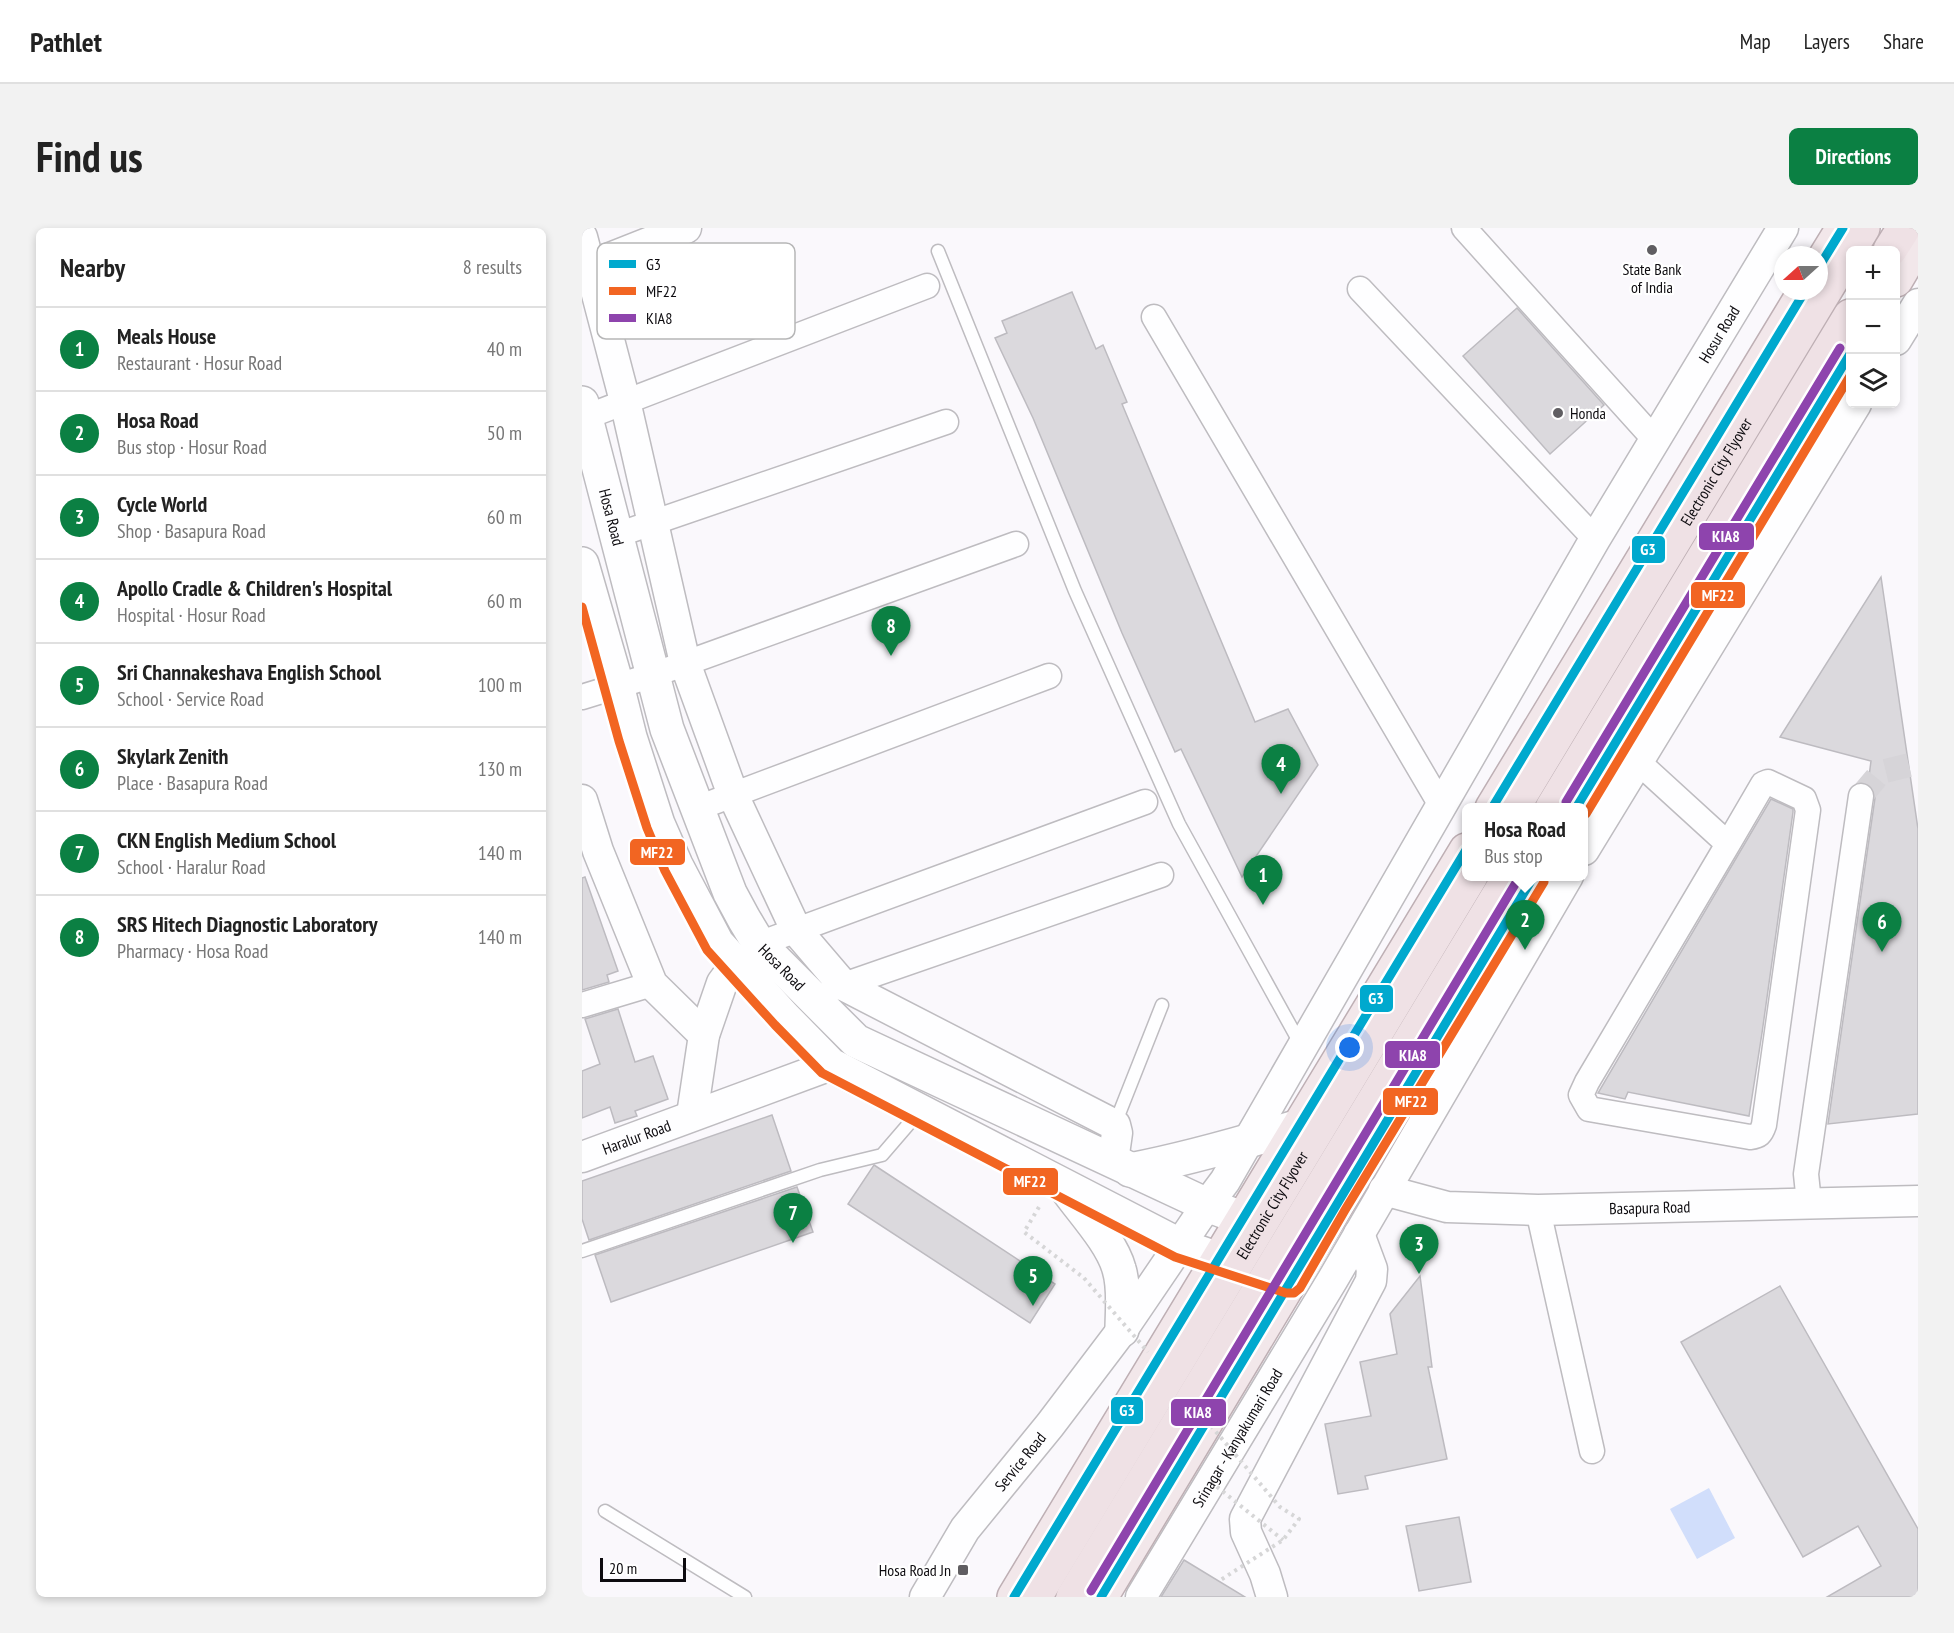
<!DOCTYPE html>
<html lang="en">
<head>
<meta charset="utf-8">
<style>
	:root { --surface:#fff; --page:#f2f2f2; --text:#222; --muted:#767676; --line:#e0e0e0; --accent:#0b8043 }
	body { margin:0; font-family:"PT Sans Narrow",sans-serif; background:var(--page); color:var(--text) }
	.controls { position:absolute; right:18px; top:18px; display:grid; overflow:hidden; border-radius:9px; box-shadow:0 3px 9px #0003 }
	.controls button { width:54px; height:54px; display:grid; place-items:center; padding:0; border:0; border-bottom:2px solid var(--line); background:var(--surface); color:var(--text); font:30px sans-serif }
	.compass { position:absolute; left:1192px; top:18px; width:54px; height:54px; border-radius:50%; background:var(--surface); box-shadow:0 3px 9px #0003; rotate:249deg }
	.scale { position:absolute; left:18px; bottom:15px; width:86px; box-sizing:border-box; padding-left:6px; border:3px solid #0d0b0f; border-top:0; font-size:16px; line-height:21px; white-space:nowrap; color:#0d0b0f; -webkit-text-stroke:4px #fff; paint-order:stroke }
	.you { position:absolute; left:768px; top:820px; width:21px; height:21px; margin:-15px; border:4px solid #fff; border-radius:50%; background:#1a73e8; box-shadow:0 0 0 9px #1a73e833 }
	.badge { display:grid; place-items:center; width:39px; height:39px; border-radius:50%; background:var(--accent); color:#fff; font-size:20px; font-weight:700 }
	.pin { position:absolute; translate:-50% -50px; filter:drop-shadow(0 2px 3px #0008) }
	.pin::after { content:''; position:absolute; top:32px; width:21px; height:18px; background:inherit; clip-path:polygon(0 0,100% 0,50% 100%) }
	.popup { position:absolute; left:880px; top:575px; width:126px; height:78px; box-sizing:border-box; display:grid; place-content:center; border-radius:9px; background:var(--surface); filter:drop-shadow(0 2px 4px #0005); font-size:20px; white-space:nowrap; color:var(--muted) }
	.popup b { font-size:22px; color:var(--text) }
	.popup::after { content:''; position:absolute; left:50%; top:100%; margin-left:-12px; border:12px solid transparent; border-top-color:var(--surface) }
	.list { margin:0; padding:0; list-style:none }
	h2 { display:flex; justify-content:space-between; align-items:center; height:78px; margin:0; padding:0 24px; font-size:26px }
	h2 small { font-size:20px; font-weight:400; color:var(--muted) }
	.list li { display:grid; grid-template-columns:39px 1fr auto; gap:18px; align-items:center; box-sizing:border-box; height:84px; padding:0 24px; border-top:2px solid var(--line) }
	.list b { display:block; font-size:22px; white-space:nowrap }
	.list p { margin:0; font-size:20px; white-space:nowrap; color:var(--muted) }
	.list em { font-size:20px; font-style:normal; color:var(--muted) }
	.icon { flex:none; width:33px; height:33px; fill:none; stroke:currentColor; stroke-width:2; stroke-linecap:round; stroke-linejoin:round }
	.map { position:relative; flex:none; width:1336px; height:1369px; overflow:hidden; border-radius:9px }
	header { display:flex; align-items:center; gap:36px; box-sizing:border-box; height:84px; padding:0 30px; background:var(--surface); border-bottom:2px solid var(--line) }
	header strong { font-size:28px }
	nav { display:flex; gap:33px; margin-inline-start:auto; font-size:21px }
	.intro { display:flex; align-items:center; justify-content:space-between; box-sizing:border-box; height:144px; padding:0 36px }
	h1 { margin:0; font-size:42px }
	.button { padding:15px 27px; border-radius:9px; background:var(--accent); color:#fff; font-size:21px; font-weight:700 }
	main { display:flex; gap:36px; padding:0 36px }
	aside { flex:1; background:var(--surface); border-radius:9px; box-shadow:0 3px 9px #0003 }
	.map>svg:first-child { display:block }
	.water { fill:#d1defb }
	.building { fill:#dbd9dd; stroke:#bdbbc0; stroke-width:1.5 }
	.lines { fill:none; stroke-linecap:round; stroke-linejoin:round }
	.minor-tunnel { stroke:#d6d4d8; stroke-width:24; stroke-dasharray:24 12; stroke-linecap:butt }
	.service-casing { stroke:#bebcc0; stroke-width:15 }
	.minor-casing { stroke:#bebcc0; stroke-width:27 }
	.tertiary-casing { stroke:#bebcc0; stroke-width:33 }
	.secondary-casing { stroke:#bebcc0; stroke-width:36 }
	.trunk-casing { stroke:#beafb4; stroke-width:36 }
	.motorway-casing { stroke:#beafb4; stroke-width:36 }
	.path { stroke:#d6d6d7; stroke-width:4; stroke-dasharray:3 4.5; stroke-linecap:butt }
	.service { stroke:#fefeff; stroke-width:12 }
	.minor { stroke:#fefeff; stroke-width:24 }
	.tertiary { stroke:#fefeff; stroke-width:30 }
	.secondary { stroke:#fefeff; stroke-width:33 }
	.trunk { stroke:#f2e7ea; stroke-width:33 }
	.motorway { stroke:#efe1e5; stroke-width:33 }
	.motorway-bridge-casing { stroke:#beafb4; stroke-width:36; stroke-linecap:butt }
	.path-bridge { stroke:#d6d6d7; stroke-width:4; stroke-dasharray:3 4.5; stroke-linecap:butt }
	.motorway-bridge { stroke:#efe1e5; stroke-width:33 }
	.bus-1-casing { stroke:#fff; stroke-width:14 }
	.bus-2-casing { stroke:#fff; stroke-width:14 }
	.bus-3-casing { stroke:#fff; stroke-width:14 }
	.bus-1 { stroke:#00a9ce; stroke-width:9 }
	.bus-2 { stroke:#f26522; stroke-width:9 }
	.bus-3 { stroke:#8e44ad; stroke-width:9 }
	.poi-dot { fill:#605e62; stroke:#fff; stroke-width:2 }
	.labels { text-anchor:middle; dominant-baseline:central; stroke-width:4.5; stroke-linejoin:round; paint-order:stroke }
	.poi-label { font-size:16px; fill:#0d0b0f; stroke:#fff }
	.street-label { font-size:16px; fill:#0d0b0f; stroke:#fff }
	.key { fill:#fff; stroke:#b6b6b7; stroke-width:1.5 }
	.key-label { font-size:16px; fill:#0d0b0f }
	.line-badge { stroke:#fff; stroke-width:2 }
	.badge-label { font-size:16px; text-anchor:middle; font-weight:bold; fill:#fff }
</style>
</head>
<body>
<header>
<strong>Pathlet</strong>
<nav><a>Map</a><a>Layers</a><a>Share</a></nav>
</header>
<div class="intro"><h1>Find us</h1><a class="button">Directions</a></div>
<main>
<aside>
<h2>Nearby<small>8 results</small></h2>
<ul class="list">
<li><span class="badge">1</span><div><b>Meals House</b><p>Restaurant · Hosur Road</p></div><em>40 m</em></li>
<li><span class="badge">2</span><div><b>Hosa Road</b><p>Bus stop · Hosur Road</p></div><em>50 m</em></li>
<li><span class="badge">3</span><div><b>Cycle World</b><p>Shop · Basapura Road</p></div><em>60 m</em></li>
<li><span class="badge">4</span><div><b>Apollo Cradle &amp; Children's Hospital</b><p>Hospital · Hosur Road</p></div><em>60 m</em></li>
<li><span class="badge">5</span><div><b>Sri Channakeshava English School</b><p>School · Service Road</p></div><em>100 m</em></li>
<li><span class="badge">6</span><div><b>Skylark Zenith</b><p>Place · Basapura Road</p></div><em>130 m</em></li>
<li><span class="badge">7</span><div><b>CKN English Medium School</b><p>School · Haralur Road</p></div><em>140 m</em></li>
<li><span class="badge">8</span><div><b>SRS Hitech Diagnostic Laboratory</b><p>Pharmacy · Hosa Road</p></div><em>140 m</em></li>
</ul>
</aside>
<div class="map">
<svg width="1336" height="1369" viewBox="0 0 1336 1369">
	<rect width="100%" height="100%" fill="#faf8fc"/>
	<polygon class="water" points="1127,1260 1153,1310 1115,1331 1088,1281"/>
	<g class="building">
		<polygon points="490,64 514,121 521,117 545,174 540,176 673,494 706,481 736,537 660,649 599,521 593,524 540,405 451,190 413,110 425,105 420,93"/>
		<polygon points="935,80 1022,177 968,226 881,128"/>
		<polygon points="1299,349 1336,601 1336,886 1246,896 1293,570 1292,562 1286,556 1289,533 1198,509"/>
		<polygon points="1189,571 1211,581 1211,584 1180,805 1167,888 1046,864 1043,871 1016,865"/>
		<polygon points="3,649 36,743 25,747 27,754 0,762 0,650"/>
		<polygon points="36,781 53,834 71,828 86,871 53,883 55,888 33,895 28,879 0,890 0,843 18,836 3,791"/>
		<polygon points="190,887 209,943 7,1012 0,991 0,953"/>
		<polygon points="292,937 473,1056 448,1095 266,976"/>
		<polygon points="215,959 231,1004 29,1074 13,1027"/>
		<polygon points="838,1048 850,1139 846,1139 865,1231 783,1248 786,1261 756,1266 743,1196 789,1188 778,1134 815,1126 808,1086"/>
		<polygon points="1198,1058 1336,1301 1336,1369 1245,1369 1299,1338 1276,1298 1221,1329 1099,1114"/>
		<polygon points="877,1289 889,1354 837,1363 824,1298"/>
		<polygon points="602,1332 663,1369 579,1369"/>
	</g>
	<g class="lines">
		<polyline class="minor-tunnel" points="1279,568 1299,544 1336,535"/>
		<defs>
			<g id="service">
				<polyline points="356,23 493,363 597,596 719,817"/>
				<polyline points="533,896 580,777"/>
				<polyline points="0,1023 238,942 300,927 337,884"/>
				<polyline points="23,1283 163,1369"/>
			</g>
			<g id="minor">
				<polyline points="882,0 1073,212"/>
				<polyline points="778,61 1013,311"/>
				<polyline points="572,89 860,579"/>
				<polyline points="4,189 345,58"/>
				<polyline points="35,307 364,194"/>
				<polyline points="0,469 71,447 434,316"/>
				<path d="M1054,532L1146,616L1181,556L1186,554L1222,571L1226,582L1182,897C1179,906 1177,908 1168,909L1007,881L999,867L1005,854L1146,616"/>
				<polyline points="116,580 467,448"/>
				<polyline points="177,716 563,574"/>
				<polyline points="250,761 579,647"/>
				<polyline points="0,777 70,756"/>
				<polyline points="1227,975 1224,946 1279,568"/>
				<polyline points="956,982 1010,1223"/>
			</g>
			<g id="tertiary">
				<polyline points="0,9 43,173 103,435 151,567 214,702 261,757 533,897 535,905 531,933"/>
				<polyline points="0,41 104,0"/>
				<polyline points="1314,112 1336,76"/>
				<polyline points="0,572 16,623 70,756 122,807"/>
				<polyline points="1002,622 1274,176"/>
				<polyline points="110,887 122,807 140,755 154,736"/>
				<path id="s1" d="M0,929L249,837"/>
				<path id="s2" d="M802,962L865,979L956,982L1336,973"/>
				<path id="s3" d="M343,1369L383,1301L468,1197L540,1102L625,977L643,953L1013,311L1201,0"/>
				<path id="s4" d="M559,1369L751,1051L986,648"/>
				<polyline points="690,1369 683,1346 664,1304 663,1291 789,1053 790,1041 777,1006"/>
			</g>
			<g id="secondary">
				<path id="s5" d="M0,175L85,501L148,665L162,691L177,716L274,813L625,977L686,1000"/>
				<polyline points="0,336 35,457 48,509 76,596 94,637 135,715 202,789 249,837 599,1018 663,1040"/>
				<path d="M548,942C606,931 661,915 717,898"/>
				<path d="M486,963C502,985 530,1015 537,1041C543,1060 540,1083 540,1102"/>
			</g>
			<g id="trunk">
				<polyline points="1237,39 1261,0"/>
				<polyline points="1314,52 1336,15"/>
				<polyline points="910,580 1223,63"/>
				<polyline points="994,580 1268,126"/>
				<polyline points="432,1369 884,622"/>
				<path d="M519,1369C663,1129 806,888 952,648"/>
			</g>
			<g id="motorway">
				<polyline points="1308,22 1322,0"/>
				<path id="s6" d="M931,580L1281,0"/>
				<polyline points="970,580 1268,88"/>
			</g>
		</defs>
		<use href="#service" class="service-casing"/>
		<use href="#minor" class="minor-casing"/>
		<use href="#tertiary" class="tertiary-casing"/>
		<use href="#secondary" class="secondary-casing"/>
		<use href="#trunk" class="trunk-casing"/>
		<use href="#motorway" class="motorway-casing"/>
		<polyline class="path" points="457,979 442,1004 502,1050"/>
		<use href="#service" class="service"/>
		<use href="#minor" class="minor"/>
		<use href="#tertiary" class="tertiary"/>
		<use href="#secondary" class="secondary"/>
		<use href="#trunk" class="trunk"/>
		<use href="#motorway" class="motorway"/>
		<defs>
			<g id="motorway-bridge">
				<path id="s7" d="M453,1369L889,648"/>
				<polyline points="491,1369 928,648"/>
			</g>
		</defs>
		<use href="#motorway-bridge" class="motorway-bridge-casing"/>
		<g class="path-bridge">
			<polyline points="502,1050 566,1124"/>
			<polyline points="629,1198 698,1279 717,1291 701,1312 637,1353"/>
			<polyline points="629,1254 701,1312"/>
		</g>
		<use href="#motorway-bridge" class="motorway-bridge"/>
		<defs>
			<g id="bus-1">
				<polyline points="1237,39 1261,0"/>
				<polyline points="910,580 1223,63"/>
				<polyline points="994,580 1268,126"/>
				<polyline points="432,1369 884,622"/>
				<polyline points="519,1369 952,648"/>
			</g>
			<g id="bus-2">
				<polyline points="0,379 37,513 65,600 83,643 125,722 193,797 240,845 593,1029 704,1065 712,1065 718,1060 763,982 962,654"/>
				<polyline points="1004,586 1268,148"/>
			</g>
			<g id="bus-3">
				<polyline points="984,574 1258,120"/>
				<polyline points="509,1363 938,648"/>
			</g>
		</defs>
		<use href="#bus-1" class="bus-1-casing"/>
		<use href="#bus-2" class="bus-2-casing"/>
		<use href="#bus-3" class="bus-3-casing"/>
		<use href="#bus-1" class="bus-1"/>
		<use href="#bus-2" class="bus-2"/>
		<use href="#bus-3" class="bus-3"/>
	</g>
	<g class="poi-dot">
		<circle cx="1070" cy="22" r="6"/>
		<circle cx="976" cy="185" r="6"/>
		<rect x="375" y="1336" width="12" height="12" rx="3"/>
	</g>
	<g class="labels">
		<g class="poi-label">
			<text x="1070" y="41">State Bank<tspan x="1070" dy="18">of India</tspan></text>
			<text x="988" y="185" text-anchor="start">Honda</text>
			<text x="369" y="1342" text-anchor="end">Hosa Road Jn</text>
		</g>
		<g class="street-label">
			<text stroke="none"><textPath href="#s3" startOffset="1494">Hosur Road</textPath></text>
			<text stroke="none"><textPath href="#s6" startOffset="393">Electronic City Flyover</textPath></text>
			<text stroke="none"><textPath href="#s5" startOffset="118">Hosa Road</textPath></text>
			<text stroke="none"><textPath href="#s5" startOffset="604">Hosa Road</textPath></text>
			<text stroke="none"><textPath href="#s1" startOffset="58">Haralur Road</textPath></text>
			<text stroke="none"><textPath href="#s7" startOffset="458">Electronic City Flyover</textPath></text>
			<text stroke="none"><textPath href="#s2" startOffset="268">Basapura Road</textPath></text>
			<text stroke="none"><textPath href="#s4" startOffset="186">Srinagar - Kanyakumari Road</textPath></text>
			<text stroke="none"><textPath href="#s3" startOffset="166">Service Road</textPath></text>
		</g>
	</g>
	<rect x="15" y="15" width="198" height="96" rx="9" class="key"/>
	<rect x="27" y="32" width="27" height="8" fill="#00a9ce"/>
	<rect x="27" y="59" width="27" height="8" fill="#f26522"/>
	<rect x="27" y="86" width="27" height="8" fill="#8e44ad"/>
	<g class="key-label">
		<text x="64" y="42">G3</text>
		<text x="64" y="69">MF22</text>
		<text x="64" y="96">KIA8</text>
	</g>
	<g class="line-badge">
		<rect x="1116" y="294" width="57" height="29" rx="6" fill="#8e44ad"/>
		<rect x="1049" y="307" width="35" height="29" rx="6" fill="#00a9ce"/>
		<rect x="1108" y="353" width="56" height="28" rx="6" fill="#f26522"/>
		<rect x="47" y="610" width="57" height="28" rx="6" fill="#f26522"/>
		<rect x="777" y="756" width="35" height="29" rx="6" fill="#00a9ce"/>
		<rect x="802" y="812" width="57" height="29" rx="6" fill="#8e44ad"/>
		<rect x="800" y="859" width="57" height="29" rx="6" fill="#f26522"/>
		<rect x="420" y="939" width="57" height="29" rx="6" fill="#f26522"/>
		<rect x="528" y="1168" width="34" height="29" rx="6" fill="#00a9ce"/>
		<rect x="588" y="1170" width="57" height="29" rx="6" fill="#8e44ad"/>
	</g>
	<g class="badge-label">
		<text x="1144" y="314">KIA8</text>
		<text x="1066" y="327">G3</text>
		<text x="1136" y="373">MF22</text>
		<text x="75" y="630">MF22</text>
		<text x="794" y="776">G3</text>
		<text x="831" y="833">KIA8</text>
		<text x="829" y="879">MF22</text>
		<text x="448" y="959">MF22</text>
		<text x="545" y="1188">G3</text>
		<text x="616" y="1190">KIA8</text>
	</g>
</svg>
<div class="controls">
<button>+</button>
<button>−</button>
<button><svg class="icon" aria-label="layers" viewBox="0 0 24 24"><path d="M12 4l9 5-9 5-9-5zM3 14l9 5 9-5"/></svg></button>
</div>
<svg class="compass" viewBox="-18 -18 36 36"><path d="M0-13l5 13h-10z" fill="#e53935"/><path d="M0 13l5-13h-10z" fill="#767676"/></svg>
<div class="scale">20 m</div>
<div class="you"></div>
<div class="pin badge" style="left:681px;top:677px">1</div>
<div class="pin badge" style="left:943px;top:722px">2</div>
<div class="popup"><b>Hosa Road</b>Bus stop</div>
<div class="pin badge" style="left:837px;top:1046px">3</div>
<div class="pin badge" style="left:699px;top:566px">4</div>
<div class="pin badge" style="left:451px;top:1078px">5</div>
<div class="pin badge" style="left:1300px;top:724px">6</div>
<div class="pin badge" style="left:211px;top:1015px">7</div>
<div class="pin badge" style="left:309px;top:428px">8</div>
</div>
</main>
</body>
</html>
